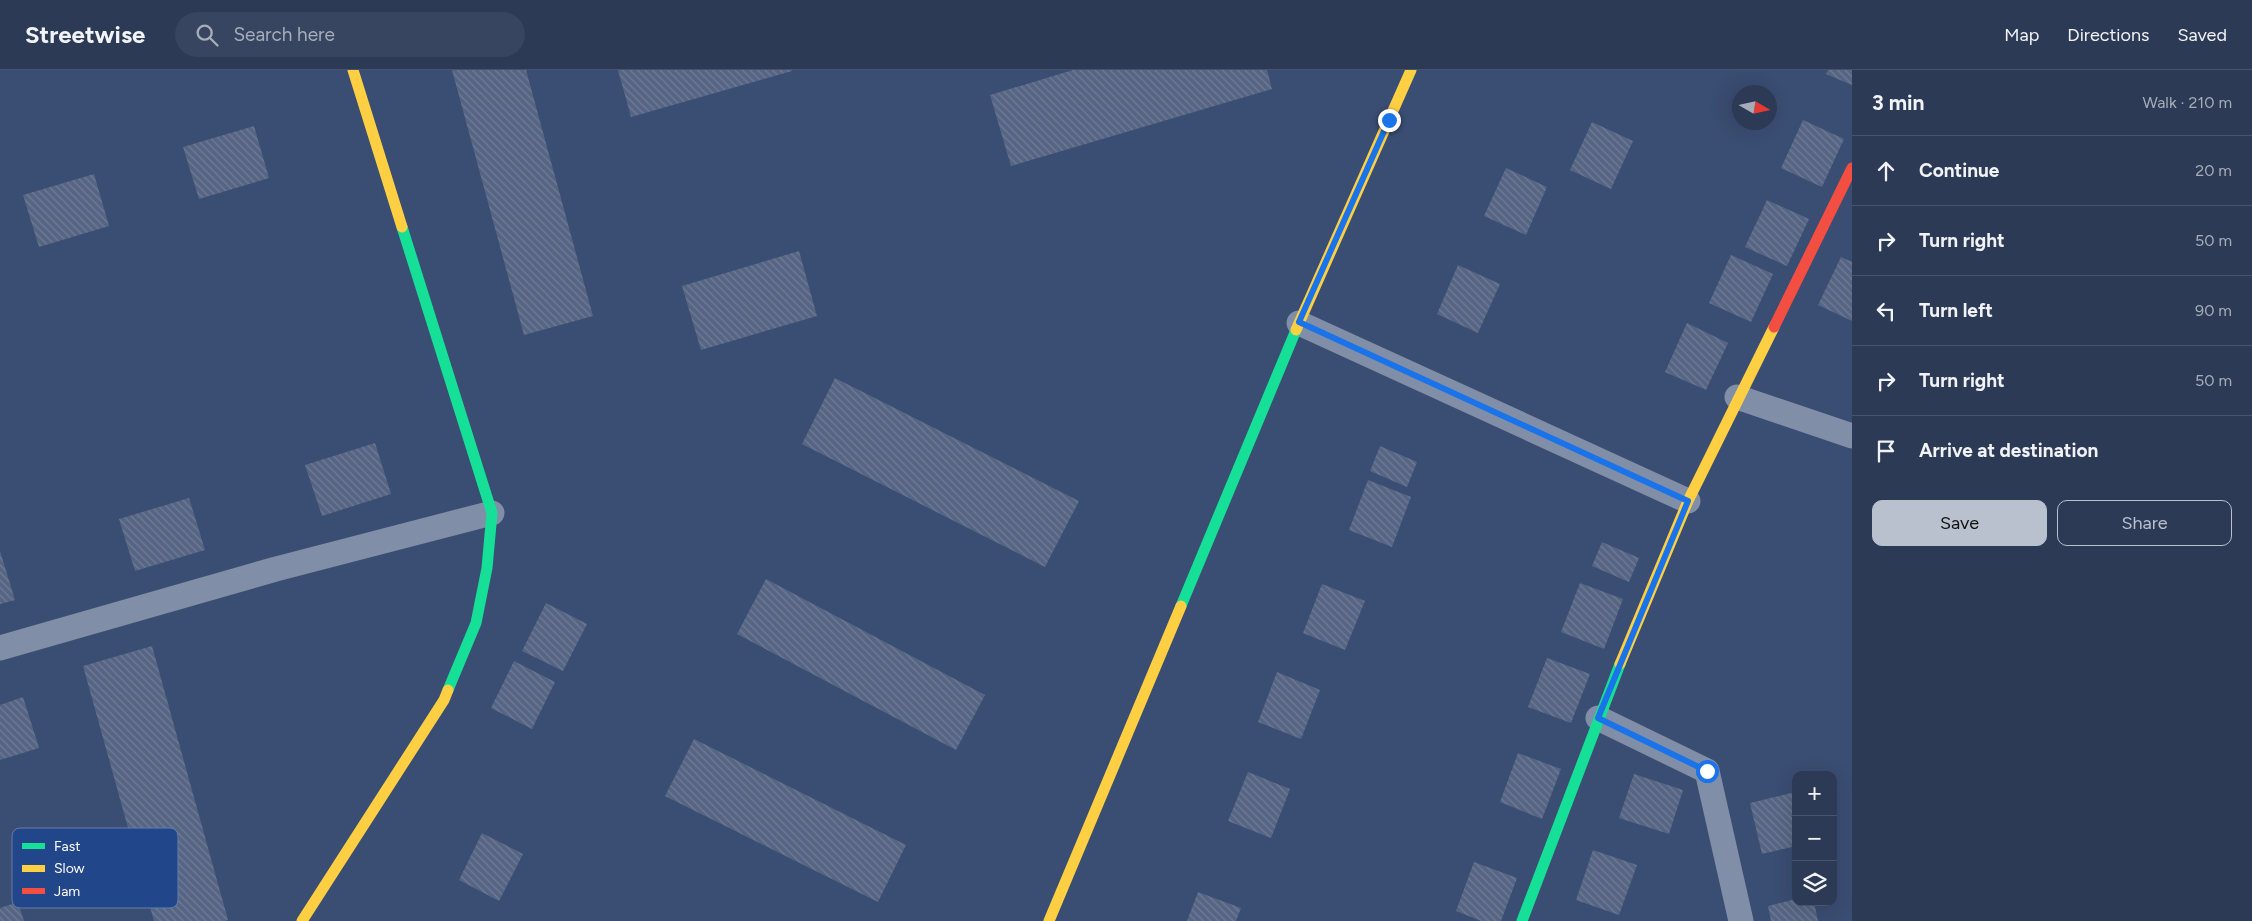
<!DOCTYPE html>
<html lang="en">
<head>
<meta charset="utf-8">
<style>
	:root { --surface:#2c3a56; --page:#384560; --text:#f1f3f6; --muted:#a6adb9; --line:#48546c; --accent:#bac1ce }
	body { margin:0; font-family:Figtree,sans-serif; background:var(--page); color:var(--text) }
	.controls { position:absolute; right:15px; bottom:15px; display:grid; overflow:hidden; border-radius:10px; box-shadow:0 5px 20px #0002 }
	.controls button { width:45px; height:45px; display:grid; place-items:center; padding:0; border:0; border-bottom:1px solid var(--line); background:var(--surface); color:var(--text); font:25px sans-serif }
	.compass { position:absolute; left:1732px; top:15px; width:45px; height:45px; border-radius:50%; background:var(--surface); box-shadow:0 5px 20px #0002; rotate:99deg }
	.stop { position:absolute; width:15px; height:15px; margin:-11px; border:4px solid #1a73e8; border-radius:50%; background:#fff }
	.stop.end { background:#1a73e8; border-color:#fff; box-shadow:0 1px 5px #0008 }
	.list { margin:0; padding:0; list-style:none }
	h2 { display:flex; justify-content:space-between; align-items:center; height:65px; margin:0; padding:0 20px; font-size:21px }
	h2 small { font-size:16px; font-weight:400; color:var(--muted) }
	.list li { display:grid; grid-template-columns:32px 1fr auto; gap:15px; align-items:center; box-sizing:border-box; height:70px; padding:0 20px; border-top:1px solid var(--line) }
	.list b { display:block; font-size:19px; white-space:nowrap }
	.list em { font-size:16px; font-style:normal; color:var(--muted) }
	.actions { display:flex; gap:10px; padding:15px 20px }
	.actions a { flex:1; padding:11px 0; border:1px solid var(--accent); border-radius:10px; text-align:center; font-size:18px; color:var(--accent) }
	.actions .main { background:var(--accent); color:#111 }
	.icon { flex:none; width:28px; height:28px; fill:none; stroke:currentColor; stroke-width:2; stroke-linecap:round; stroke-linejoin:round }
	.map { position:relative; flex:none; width:1852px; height:851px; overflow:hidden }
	header { display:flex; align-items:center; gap:30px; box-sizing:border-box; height:70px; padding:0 25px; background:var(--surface); border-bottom:1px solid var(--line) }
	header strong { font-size:24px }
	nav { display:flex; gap:28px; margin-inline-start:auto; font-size:18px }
	.search { width:350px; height:45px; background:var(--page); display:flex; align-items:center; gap:12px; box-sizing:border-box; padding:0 18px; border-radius:28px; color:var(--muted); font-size:19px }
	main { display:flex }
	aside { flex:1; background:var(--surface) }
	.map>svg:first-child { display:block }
	.building { fill:url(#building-back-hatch) }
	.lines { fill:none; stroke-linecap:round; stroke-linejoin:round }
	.street { stroke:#818ea7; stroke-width:25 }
	.fast { stroke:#16e098; stroke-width:11 }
	.slow { stroke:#ffcf43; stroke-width:11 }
	.jam { stroke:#f24e42; stroke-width:11 }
	.route { stroke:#1a73e8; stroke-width:6 }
	.key { fill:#22468a; stroke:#647ead; stroke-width:1 }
	.key-label { font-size:14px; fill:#fff }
</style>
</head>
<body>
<header>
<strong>Streetwise</strong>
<div class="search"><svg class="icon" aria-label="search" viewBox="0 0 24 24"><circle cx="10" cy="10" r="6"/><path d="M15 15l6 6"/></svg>Search here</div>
<nav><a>Map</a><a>Directions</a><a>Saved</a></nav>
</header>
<main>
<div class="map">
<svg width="1852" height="851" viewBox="0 0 1852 851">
	<defs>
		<pattern id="building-back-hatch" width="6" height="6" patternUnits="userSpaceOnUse" patternTransform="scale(1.25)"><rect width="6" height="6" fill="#566583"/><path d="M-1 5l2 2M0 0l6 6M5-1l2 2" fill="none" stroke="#6f7c96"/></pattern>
	</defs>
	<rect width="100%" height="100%" fill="#3a4d72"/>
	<g class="building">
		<polygon points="452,0 526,0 593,246 524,265"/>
		<polygon points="618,0 792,0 792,1 631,47"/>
		<polygon points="1073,0 1267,0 1272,19 1011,96 990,25"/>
		<polygon points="1828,0 1852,0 1852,15 1826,4"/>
		<polygon points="1803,50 1844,69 1822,117 1781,98"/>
		<polygon points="1592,52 1633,71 1611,119 1570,100"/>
		<polygon points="254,56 269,108 199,129 183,77"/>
		<polygon points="1506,98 1547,117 1526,165 1484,146"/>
		<polygon points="94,104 109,156 39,177 23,125"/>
		<polygon points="1767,130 1809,149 1787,196 1745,177"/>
		<polygon points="799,181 817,246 701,280 682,216"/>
		<polygon points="1731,185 1773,204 1751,252 1709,233"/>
		<polygon points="1841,187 1852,192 1852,251 1818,235"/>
		<polygon points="1458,195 1500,214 1478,263 1437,244"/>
		<polygon points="1687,253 1728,273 1706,320 1665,302"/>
		<polygon points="835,308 1079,431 1045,497 802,374"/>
		<polygon points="375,373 391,424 322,446 305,395"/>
		<polygon points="1380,376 1417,392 1407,417 1370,401"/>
		<polygon points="1368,410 1411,427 1392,477 1349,460"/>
		<polygon points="189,428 205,480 135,501 119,449"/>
		<polygon points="1602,472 1639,488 1629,512 1592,496"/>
		<polygon points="0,481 15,530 0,534"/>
		<polygon points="766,509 985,625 956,680 737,564"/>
		<polygon points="1580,513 1623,529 1604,579 1561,562"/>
		<polygon points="1322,514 1365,531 1345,580 1303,563"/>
		<polygon points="546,533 587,554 563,601 522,581"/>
		<polygon points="152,576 228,850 225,851 154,851 83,596"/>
		<polygon points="1547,588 1590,604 1571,653 1528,637"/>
		<polygon points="514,591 555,612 532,659 491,638"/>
		<polygon points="1277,602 1320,620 1301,669 1258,652"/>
		<polygon points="23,627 39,678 0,690 0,635"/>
		<polygon points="694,669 906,775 878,832 665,726"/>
		<polygon points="1518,683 1561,699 1542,749 1500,732"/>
		<polygon points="1248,702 1290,719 1271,768 1228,751"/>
		<polygon points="1634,704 1683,720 1669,764 1619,748"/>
		<polygon points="1795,722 1796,776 1762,784 1750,733"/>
		<polygon points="482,763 523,784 499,831 459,810"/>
		<polygon points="1593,780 1637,795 1619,845 1576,830"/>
		<polygon points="1474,792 1517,808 1501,851 1481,851 1456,841"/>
		<polygon points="1198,822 1241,838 1236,851 1187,851"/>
		<polygon points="1796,829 1796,832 1814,832 1818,851 1771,851 1768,836"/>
		<polygon points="18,832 24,851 0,851 0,838"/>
	</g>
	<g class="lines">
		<g class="street">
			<polyline points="1299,253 1688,431"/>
			<polyline points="1737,327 1852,366"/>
			<polyline points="0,578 276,499 492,443"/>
			<polyline points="1598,648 1707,701 1741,851"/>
		</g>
		<g class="fast">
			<polyline points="402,157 492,443 487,498 476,553 448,620"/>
			<polyline points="1181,536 1296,260"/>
			<polyline points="1522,851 1620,594"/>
		</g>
		<g class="slow">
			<polyline points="353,0 402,157"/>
			<polyline points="1296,260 1411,0"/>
			<polyline points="1620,594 1688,431 1774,257"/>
			<polyline points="302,851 444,630 448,620"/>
			<polyline points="1049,851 1181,536"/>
		</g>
		<polyline class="jam" points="1774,257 1852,98"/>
	</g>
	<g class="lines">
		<polyline class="route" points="1389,50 1299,252 1688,431 1598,648 1707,701"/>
	</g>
	<rect x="12" y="758" width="166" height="80" rx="8" class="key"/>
	<rect x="22" y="773" width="23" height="6" fill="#16e098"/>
	<rect x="22" y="795" width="23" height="7" fill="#ffcf43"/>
	<rect x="22" y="818" width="23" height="6" fill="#f24e42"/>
	<g class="key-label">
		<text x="54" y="781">Fast</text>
		<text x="54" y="803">Slow</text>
		<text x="54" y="826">Jam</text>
	</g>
</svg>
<div class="controls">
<button>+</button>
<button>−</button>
<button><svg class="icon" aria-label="layers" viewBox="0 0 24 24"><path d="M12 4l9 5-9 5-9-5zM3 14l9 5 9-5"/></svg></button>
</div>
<svg class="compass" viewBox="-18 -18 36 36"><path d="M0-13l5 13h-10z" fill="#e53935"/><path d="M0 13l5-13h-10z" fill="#a6adb9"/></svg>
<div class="stop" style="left:1707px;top:701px"></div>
<div class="stop end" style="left:1389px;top:50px"></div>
</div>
<aside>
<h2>3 min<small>Walk · 210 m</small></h2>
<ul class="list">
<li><svg class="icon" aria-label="ahead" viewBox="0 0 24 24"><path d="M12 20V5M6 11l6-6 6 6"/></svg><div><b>Continue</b></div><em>20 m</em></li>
<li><svg class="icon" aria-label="right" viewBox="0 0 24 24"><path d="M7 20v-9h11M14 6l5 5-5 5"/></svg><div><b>Turn right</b></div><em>50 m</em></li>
<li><svg class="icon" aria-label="left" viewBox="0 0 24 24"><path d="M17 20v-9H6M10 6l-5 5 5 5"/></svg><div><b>Turn left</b></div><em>90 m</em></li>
<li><svg class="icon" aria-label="right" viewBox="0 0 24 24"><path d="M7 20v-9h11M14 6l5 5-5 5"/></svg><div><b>Turn right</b></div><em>50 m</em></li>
<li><svg class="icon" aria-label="arrive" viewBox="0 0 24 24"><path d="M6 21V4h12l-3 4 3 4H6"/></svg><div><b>Arrive at destination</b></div></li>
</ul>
<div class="actions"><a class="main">Save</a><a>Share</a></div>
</aside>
</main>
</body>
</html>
